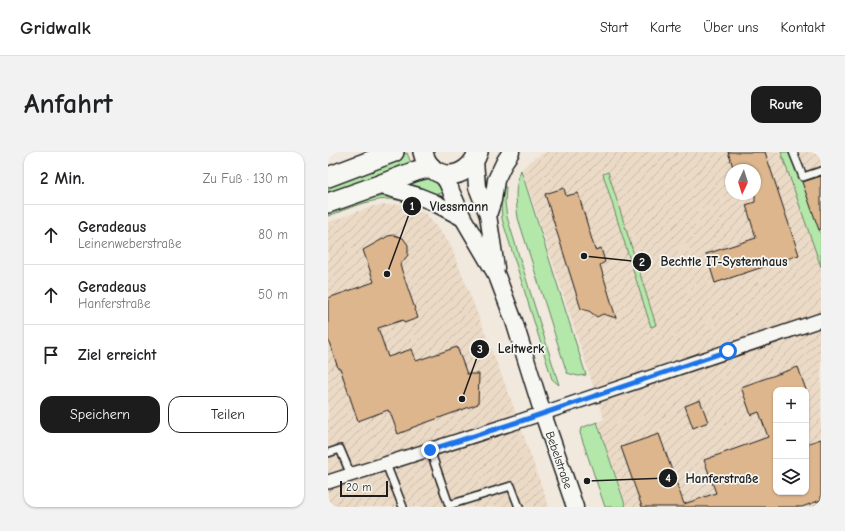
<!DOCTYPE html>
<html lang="de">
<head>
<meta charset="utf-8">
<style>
	:root { --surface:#fff; --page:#f2f2f2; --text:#202124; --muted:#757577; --line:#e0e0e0; --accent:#1c1c1c }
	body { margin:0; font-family:"Comic Neue",sans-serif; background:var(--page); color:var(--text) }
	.controls { position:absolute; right:12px; bottom:12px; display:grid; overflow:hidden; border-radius:8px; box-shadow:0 1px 3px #0004 }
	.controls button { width:36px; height:36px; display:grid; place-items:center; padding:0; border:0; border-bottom:1px solid var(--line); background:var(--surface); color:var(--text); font:20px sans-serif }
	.compass { position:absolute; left:397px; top:12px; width:36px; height:36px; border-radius:50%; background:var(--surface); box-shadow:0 1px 3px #0004; rotate:184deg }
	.scale { position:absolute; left:12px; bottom:10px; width:48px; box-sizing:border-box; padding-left:4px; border:2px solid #1c1c1c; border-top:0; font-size:11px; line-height:14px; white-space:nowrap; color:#1c1c1c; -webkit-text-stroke:3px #f6f6f2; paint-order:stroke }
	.stop { position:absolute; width:12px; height:12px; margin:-9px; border:3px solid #1a73e8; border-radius:50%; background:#fff }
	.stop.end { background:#1a73e8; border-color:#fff; box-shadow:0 1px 4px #0008 }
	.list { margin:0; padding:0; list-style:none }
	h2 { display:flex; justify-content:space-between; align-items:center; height:52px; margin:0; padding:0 16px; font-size:17px }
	h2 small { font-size:13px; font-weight:400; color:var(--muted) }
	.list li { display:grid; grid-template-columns:26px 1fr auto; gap:12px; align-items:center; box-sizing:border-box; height:60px; padding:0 16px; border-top:1px solid var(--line) }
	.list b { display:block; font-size:15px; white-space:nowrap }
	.list p { margin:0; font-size:13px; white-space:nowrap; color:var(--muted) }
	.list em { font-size:13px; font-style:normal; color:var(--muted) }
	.actions { display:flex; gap:8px; padding:12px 16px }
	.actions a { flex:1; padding:9px 0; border:1px solid var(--accent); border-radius:12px; text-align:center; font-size:14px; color:var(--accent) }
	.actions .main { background:var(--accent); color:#fff }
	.icon { flex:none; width:22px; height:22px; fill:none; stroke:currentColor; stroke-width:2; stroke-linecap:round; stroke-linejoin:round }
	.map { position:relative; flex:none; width:493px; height:355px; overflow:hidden; border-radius:12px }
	header { display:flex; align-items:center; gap:24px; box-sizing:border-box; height:56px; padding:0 20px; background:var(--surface); border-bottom:1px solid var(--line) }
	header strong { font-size:19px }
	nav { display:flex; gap:22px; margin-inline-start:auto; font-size:14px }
	.intro { display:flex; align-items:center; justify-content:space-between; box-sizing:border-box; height:96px; padding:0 24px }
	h1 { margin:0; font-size:28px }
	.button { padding:10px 18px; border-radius:12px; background:var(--accent); color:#fff; font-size:14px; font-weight:700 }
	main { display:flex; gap:24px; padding:0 24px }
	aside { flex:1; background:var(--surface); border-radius:12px; box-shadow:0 1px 3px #0004 }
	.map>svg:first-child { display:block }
	.industrial { fill:url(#industrial-furrows); fill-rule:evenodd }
	.green { fill:#b4e8aa; stroke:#688263 }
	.building { fill:#ddb68e; stroke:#1c1c1c }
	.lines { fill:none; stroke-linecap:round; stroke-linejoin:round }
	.service-casing { stroke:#1c1c1c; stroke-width:10 }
	.minor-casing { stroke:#1c1c1c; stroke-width:16 }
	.tertiary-casing { stroke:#1c1c1c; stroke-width:19 }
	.secondary-casing { stroke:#1c1c1c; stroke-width:22 }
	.service { stroke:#f6f6f2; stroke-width:7 }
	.minor { stroke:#f6f6f2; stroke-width:13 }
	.tertiary { stroke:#f6f6f2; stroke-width:16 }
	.secondary { stroke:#f6f6f2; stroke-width:19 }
	.route { stroke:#1a73e8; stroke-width:5 }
	.labels { text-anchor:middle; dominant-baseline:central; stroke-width:3.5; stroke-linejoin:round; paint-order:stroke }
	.street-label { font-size:12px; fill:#1c1c1c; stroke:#f6f6f2 }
	.leader { fill:none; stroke:#1c1c1c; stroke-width:1.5 }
	.callout-dot { fill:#1c1c1c; stroke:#f6f6f2; stroke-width:1.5 }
	.mark-label { font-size:12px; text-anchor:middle; font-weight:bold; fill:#fff }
	.callout-label { font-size:13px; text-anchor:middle; font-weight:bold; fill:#1c1c1c; stroke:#f6f6f2; stroke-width:3.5; stroke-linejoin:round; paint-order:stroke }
</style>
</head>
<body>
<header>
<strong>Gridwalk</strong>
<nav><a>Start</a><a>Karte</a><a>Über uns</a><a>Kontakt</a></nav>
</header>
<div class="intro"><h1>Anfahrt</h1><a class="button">Route</a></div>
<main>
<aside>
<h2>2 Min.<small>Zu Fuß · 130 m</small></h2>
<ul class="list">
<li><svg class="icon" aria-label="ahead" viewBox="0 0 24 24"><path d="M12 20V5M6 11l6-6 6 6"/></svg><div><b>Geradeaus</b><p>Leinenweberstraße</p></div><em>80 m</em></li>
<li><svg class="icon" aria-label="ahead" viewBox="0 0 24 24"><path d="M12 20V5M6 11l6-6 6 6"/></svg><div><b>Geradeaus</b><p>Hanferstraße</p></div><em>50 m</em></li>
<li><svg class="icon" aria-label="arrive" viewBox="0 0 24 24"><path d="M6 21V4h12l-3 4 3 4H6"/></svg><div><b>Ziel erreicht</b></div></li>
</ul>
<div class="actions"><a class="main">Speichern</a><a>Teilen</a></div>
</aside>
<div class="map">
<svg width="493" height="355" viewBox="0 0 493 355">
	<defs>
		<pattern id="industrial-furrows" width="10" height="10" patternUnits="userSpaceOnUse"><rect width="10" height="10" fill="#ebdac6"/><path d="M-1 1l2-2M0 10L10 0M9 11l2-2" fill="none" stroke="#c9baaa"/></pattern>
	</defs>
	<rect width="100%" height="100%" fill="#f1e9de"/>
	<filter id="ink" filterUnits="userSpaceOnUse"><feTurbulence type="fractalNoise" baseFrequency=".025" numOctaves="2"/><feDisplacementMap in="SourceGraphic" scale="8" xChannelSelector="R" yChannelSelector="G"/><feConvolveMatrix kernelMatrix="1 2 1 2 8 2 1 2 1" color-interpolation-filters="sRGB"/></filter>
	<g filter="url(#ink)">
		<g class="industrial">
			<path d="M218,0H493V355H299L270,270L276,267L194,17L203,8ZM403,18H427V42H403ZM448,238H478V340H448Z"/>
			<polygon points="73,52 98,62 122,92 179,237 221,355 0,355 0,70 46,54"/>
		</g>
		<g class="green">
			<polygon points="453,0 465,0 473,26 493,83 493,115"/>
			<polygon points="79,1 83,11 0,41 0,32"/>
			<path d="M193,18L258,223L250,224L239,221L190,66C188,48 186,36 193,18Z"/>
			<polygon points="280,20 328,173 323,175 275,22"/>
			<polygon points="95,21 108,26 115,40 104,45 68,31"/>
			<polygon points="174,34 178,35 177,51 179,65 231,233 224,227 174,67 173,51"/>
			<path d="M71,43L93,52C85,53 71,47 60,47C39,48 19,57 0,64V60L40,46Z"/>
			<polygon points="269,270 298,355 277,355 252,281 253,276"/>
		</g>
		<g class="building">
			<polygon points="400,0 437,0 471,103 387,131 378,102 428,86 418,53 427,50 427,18 406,18"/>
			<polygon points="493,24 493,77 491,78 474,30"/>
			<polygon points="236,36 238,44 250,41 267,98 273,96 277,110 272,113 288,166 275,162 269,165 261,159 253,157 217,42"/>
			<polygon points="66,83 75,86 80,93 80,103 72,113 90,166 76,171 75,168 50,176 60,205 84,197 88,209 129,195 139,222 151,222 150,252 83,276 83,277 70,282 62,260 61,260 60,258 30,269 12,216 10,216 0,187 0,146 46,130 35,98 60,84"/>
			<polygon points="470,215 478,238 448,238 448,340 478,340 478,292 493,287 493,348 474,355 314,355 293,295 331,282 356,352 388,341 376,308 440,285 431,260 423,263 413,235"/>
			<polygon points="372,248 380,270 365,276 357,254"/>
		</g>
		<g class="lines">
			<defs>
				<g id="service">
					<polyline points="465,0 475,25 493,19"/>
					<polyline points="102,298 121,353 183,334 191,355"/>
					<polyline points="0,301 12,297 23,323"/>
					<polyline points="58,312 75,355"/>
				</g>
				<polyline id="minor" points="0,330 195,268 493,168"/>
				<g id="tertiary">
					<polyline points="147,8 149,35 160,63 168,116"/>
					<polyline points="112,20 119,30 135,66 169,124 186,169 215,262 247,355"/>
					<polyline points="51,33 90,44 105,50 135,66"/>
					<polyline points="160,63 165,48 168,28 177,9 183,0"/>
				</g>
				<g id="secondary">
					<path d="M95,0C102,31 140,30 150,0"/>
					<polyline points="0,25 66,0"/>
					<polyline points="0,51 51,33 88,19 103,15"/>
				</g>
			</defs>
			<use href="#service" class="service-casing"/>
			<use href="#minor" class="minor-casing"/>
			<use href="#tertiary" class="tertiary-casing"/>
			<use href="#secondary" class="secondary-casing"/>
			<use href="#service" class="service"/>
			<use href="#minor" class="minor"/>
			<use href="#tertiary" class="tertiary"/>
			<use href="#secondary" class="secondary"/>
		</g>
	</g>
	<g class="lines" filter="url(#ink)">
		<polyline class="route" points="102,298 196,268 400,199"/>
	</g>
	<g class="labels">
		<g class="street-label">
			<text transform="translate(231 308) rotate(71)">Bebelstraße</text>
		</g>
	</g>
	<path class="leader" d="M59 122L84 54M256 104L314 110M134 247L152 197M259 329L340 326"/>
	<g class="callout-dot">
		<circle cx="59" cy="122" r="4"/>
		<circle cx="256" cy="104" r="4"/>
		<circle cx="134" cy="247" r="4"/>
		<circle cx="259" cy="329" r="4"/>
		<circle cx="84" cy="54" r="10"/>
		<circle cx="314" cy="110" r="10"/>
		<circle cx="152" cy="197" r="10"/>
		<circle cx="340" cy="326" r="10"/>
	</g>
	<g class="mark-label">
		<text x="84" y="58">1</text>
		<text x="314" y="114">2</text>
		<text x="152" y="201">3</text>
		<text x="340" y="330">4</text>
	</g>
	<g class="callout-label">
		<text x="131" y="59">Viessmann</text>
		<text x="396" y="114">Bechtle IT-Systemhaus</text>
		<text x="193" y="201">Leitwerk</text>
		<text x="394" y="331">Hanferstraße</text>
	</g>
</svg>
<div class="controls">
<button>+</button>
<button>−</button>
<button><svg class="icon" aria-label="layers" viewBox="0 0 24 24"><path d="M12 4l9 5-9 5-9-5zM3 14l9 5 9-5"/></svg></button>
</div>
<svg class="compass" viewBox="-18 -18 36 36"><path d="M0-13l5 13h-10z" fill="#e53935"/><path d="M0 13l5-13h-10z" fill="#757577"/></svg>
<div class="scale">20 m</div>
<div class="stop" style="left:400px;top:199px"></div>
<div class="stop end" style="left:102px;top:298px"></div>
</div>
</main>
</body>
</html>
